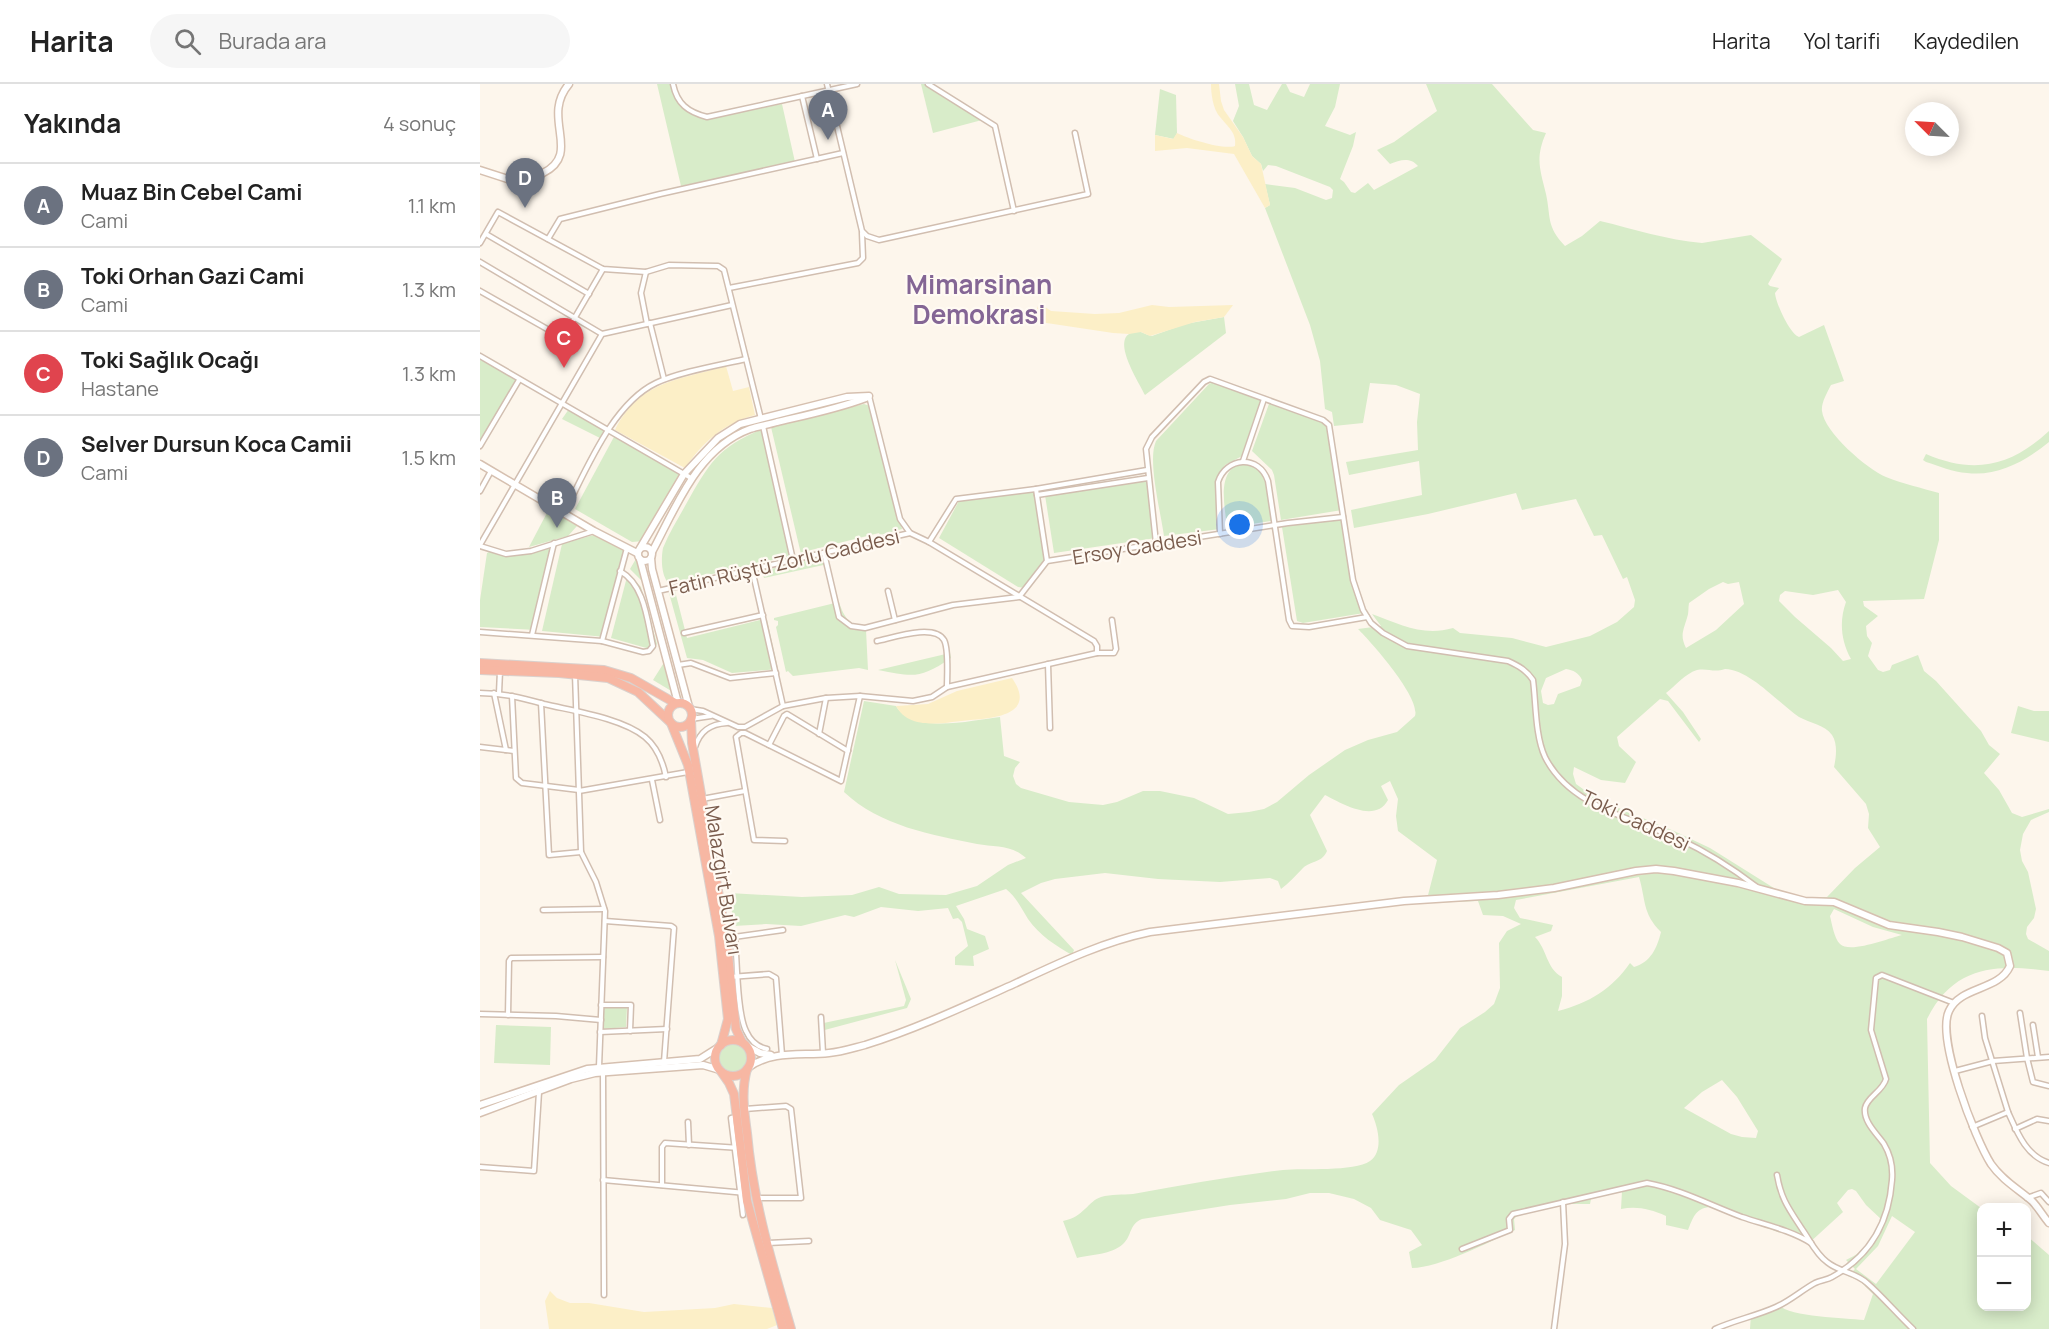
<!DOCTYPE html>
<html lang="tr">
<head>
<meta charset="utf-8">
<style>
	:root { --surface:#fff; --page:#f6f6f6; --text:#222; --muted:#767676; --line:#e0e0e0; --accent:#ea580c }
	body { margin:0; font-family:Manrope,sans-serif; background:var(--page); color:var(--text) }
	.controls { position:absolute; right:18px; bottom:18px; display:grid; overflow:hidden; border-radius:12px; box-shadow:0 3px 15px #0003 }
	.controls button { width:54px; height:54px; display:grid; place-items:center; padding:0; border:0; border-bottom:2px solid var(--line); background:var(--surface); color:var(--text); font:30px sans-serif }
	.compass { position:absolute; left:1425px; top:18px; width:54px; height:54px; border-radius:50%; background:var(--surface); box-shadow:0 3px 15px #0003; rotate:294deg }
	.you { position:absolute; left:760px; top:441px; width:21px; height:21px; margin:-15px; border:4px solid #fff; border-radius:50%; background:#1a73e8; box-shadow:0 0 0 9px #1a73e833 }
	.badge { display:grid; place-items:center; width:39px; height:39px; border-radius:50%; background:var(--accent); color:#fff; font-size:20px; font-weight:700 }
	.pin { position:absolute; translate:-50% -50px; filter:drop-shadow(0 2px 3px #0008) }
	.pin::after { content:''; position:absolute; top:32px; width:21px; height:18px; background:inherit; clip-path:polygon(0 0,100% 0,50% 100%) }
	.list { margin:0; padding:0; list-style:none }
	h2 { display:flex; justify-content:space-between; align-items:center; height:78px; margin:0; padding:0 24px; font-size:26px }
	h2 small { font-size:20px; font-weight:400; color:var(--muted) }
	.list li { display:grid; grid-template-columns:39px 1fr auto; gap:18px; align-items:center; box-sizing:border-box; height:84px; padding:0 24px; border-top:2px solid var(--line) }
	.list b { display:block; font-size:22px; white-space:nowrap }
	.list p { margin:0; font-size:20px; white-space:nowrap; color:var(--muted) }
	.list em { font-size:20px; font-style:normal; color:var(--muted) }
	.icon { flex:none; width:33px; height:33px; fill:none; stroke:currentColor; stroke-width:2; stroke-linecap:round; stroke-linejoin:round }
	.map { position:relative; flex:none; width:1569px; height:1245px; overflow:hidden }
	header { display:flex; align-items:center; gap:36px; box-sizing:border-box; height:84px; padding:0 30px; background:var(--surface); border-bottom:2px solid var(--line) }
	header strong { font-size:28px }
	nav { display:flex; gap:33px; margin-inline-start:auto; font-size:21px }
	.search { width:420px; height:54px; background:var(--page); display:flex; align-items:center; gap:15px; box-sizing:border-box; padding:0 21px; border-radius:33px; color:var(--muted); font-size:22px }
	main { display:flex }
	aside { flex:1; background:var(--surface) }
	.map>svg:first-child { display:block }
	.green { fill:#d8ecc9; fill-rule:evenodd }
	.sand { fill:#fcefc7 }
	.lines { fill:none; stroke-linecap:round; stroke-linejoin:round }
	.street-casing { stroke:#d1beb0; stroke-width:7 }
	.secondary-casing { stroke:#d6c0b0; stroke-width:9 }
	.highway-casing { stroke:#dad1cd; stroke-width:10 }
	.street { stroke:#fff; stroke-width:4 }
	.secondary { stroke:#fff; stroke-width:6 }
	.highway { stroke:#f7b7a3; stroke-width:8 }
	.labels { text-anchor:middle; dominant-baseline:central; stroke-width:4.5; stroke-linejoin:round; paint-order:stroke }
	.street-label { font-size:20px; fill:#7a5c4d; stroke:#fffaf3 }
	.district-label { font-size:26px; font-weight:bold; fill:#846695; stroke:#fffaf3 }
</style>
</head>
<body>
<header>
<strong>Harita</strong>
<div class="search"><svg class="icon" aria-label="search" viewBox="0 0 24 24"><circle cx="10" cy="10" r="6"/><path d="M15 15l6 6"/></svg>Burada ara</div>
<nav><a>Harita</a><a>Yol tarifi</a><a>Kaydedilen</a></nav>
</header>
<main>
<aside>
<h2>Yakında<small>4 sonuç</small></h2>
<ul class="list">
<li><span class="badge" style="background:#6b7280">A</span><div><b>Muaz Bin Cebel Cami</b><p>Cami</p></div><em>1.1 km</em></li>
<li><span class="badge" style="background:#6b7280">B</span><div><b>Toki Orhan Gazi Cami</b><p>Cami</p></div><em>1.3 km</em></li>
<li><span class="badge" style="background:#e0444e">C</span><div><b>Toki Sağlık Ocağı</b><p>Hastane</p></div><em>1.3 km</em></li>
<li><span class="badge" style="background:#6b7280">D</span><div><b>Selver Dursun Koca Camii</b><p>Cami</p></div><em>1.5 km</em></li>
</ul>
</aside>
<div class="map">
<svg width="1569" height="1245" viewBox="0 0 1569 1245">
	<rect width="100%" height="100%" fill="#fdf6ec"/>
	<g class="green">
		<path d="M177,0H191C196,18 206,30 224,35L302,20L315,78L201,102Z"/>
		<polygon points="441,0 444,0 502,36 453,49"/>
		<path d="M755,0H769L774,21L787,26L802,0H806L810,8L824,13L830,0H860L855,23L845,42L870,51L876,48L873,62L860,95L864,98L871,108L875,109L888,99L894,106L938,82C930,73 920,76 910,80L897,66L914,58L957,27L946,0H1012L1053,46L1066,49C1055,74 1060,85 1066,110C1071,133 1066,142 1085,162L1102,152L1120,137C1154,145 1187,156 1222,159L1271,151L1302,175L1288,200L1290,202L1299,204L1295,209C1296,220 1310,250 1319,253L1344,241L1364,297L1351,301C1347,309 1341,319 1342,327C1344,348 1387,385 1406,393C1423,400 1442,404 1459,409V456L1444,515L1383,517L1384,522L1398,532L1386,542L1387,552L1392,559L1388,572L1398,586L1403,588L1410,586L1412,581L1438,571L1444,587L1456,597L1501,647L1509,661L1520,670L1504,689L1519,706L1532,729L1542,733L1569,725V728L1551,736L1543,750L1540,766L1542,777L1548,788L1556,825L1554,834L1547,843L1546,850L1548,855L1569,867V887C1516,880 1474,881 1447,935L1450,1079L1471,1102L1501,1124L1502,1222H1546L1547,1152L1569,1171V1245H1270L1271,1230L1298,1221C1311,1233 1365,1234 1384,1236L1393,1210L1380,1197L1368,1192L1375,1185L1366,1176C1388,1166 1392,1156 1402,1136L1386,1121L1376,1107L1372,1105L1368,1106L1357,1119L1363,1128L1328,1160L1305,1148L1301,1149L1229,1123C1215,1125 1213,1134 1208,1146L1186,1141V1132C1170,1125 1157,1122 1141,1125L1142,1107L1111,1115L1110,1120H1089L1038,1131L1034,1135L1035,1146C1009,1158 959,1184 932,1184L929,1168L942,1161L931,1146L900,1136L891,1124L874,1115L849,1109H830L806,1115L750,1121L662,1135C649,1140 652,1152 643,1160C631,1171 612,1170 597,1174L583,1137C604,1133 608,1117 621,1113C631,1110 643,1111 653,1110C703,1101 752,1092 803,1086C823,1084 874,1088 890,1077C904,1067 898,1043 892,1030L919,1001L955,976L980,944L1005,928L1014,920L1020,904L1019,859L1027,847L1041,840L1023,832L1003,831L998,817L946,819L957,776L918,747L916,732L918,715L910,697L901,702L908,716C895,740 861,719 845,711L830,731L847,767C842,779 832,776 823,784C816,791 809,799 801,805L798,797L790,794L740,798L678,795L625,789L575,795L561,799L541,809L594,866L592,871C576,862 559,851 548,835C541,824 537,814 526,805L476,822L484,835L487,845L505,852L509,865L493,872L494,882L475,881V873L488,862L482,838L478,834L473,835L468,824L438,827L401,823L374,833L365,831L321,842L286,840L254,842L249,809L322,813L372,811L399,803L419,810L466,811L497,802L528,781L546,774C532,761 515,763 497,760C452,751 400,742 364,708L384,617L416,622C433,651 493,636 520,633L524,672L540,678L535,684L533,692L536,700L541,704L589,718L623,721L637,718L663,707H680L714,714L748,730L769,728L784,725L797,718L829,691L865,666L888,656L917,648L935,632C941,614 892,559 878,545L901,542L892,530C920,540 943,553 973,544L980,549L1032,554L1066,563L1110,552L1137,538L1154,523L1155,516L1147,493L1143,495L1122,451L1114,452L1096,415L1042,426L1036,409L948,430L874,444L871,426L942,411L939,377L869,391L866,378L938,366L937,338L940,310L916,301L890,299L883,339L854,342L852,328L845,325L840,277L830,241L785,124L790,121L785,100L815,104L846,116L852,114L853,106L850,103L796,82L788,81L783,87L781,80L772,72L763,53L753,37L759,22ZM1243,498L1248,500L1259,498L1264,520L1236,546L1206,564C1200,552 1203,547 1207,534C1209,529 1208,524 1209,519L1229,505ZM1358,506L1366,518C1359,537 1361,557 1371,575L1363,577L1351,564L1315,533L1299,517L1300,511L1305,507L1333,511ZM1086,585C1093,586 1099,589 1102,596L1100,602L1078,610L1074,620L1068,621L1063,619L1061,607L1066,594ZM1245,585C1271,586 1299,620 1319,633C1330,639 1345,641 1352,651C1358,660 1356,674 1354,683L1386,720L1389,730L1388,744L1400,763L1375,784L1347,813H1320L1297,806L1230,764L1194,747L1117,715L1096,700L1093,690L1094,683L1121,696L1145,699L1156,678L1139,662L1137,653L1180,615L1188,617L1219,658L1221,655L1203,628L1186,609C1195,602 1206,589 1217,586C1228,584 1234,589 1245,585ZM1159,793C1166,816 1162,829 1181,848C1177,864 1171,878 1154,883L1150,879C1132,905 1109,919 1078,927L1082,912V893C1066,884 1067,865 1055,853L1071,847L1073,841L1040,834L1034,824L1036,816ZM1354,825L1393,843L1422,851C1409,854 1370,870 1360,860C1354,854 1352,840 1350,832ZM1242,996L1257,1013L1278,1047L1276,1054L1262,1053L1251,1050L1204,1024L1222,1008ZM1412,1132L1435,1148L1396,1200L1376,1185L1398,1162Z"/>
		<polygon points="680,5 696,11 697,49 694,55 675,51"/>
		<path d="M744,233L746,249L665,311C659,298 629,253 654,248C661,246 665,251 672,252L705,240Z"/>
		<polygon points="0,276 4,277 34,295 36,298 3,356 0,355"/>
		<path d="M733,298L784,314L766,370L745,381L739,395L740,445L684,452C681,429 667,377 676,357L729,300Z"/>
		<polygon points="790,317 847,338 862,426 801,436 794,391 792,386 772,367"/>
		<polygon points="384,320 393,323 422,445 400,451 399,449 331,466 330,467 321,470 291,343"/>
		<polygon points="89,325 129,347 124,356 82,335"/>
		<path d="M283,345L314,471L189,500C181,491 181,475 183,464C189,449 198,435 205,422C229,380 237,363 283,345Z"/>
		<path d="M1569,347V358C1546,377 1517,393 1487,389C1473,388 1459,382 1446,378L1443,376L1446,370C1495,391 1531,382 1569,347Z"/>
		<polygon points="135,351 205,390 164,457 152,458 95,425"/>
		<path d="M765,379C776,381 783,382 788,393L796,436L747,444C745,422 735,383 765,379Z"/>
		<polygon points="668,395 676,454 574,469 565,411"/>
		<polygon points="556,405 567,472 545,504 538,503 459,454 480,415"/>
		<polygon points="69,425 97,442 88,452 49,463"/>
		<polygon points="863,434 872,493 884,529 823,539 817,537 802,443"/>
		<polygon points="117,450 146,468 126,551 125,553 62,547 82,460"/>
		<path d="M75,462L56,546L0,543V516L7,469L11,467C36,474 51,467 75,462Z"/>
		<polygon points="346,472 348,480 284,494 282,487"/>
		<polygon points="157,473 168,492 198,603 193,608 173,596 185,577 163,498 150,485"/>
		<polygon points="148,489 161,503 177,560 175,563 170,565 131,554"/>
		<polygon points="195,507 207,554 284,535 287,536 298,585 252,589 223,576 207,574 189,509"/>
		<path d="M359,518C364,534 370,541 386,546L388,586L379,584L313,592L308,587L306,588L296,543L298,541V537L294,536V534Z"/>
		<path d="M470,569L471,574C440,595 434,593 398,586Z"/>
		<polygon points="1538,622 1554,627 1569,627 1569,658 1531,649"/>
		<polygon points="415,876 431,915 427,924 341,947 339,940 424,922 426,916"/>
		<polygon points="123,923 147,923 146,943 123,945"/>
		<polygon points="16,941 71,943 70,981 14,979"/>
		<circle cx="253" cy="974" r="15"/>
	</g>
	<g class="sand">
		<path d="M731,0H739L741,17L744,26L763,53L772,72L781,80L790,121L785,124L754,70L707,64L675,67V51L693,55L697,49C709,55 743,66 755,62C757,49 748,43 740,33C733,25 731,10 731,0Z"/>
		<polygon points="559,219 571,227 615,230 639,229 672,221 689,223 753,221 744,233 715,238 670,252 661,248 649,250 633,249 560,238 556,228"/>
		<path d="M246,282L253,307L269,303L275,331C243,340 223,358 205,384L135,346C160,296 200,296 246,282Z"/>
		<path d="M532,594C557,630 516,634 490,636C467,638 430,648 416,622L448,620L477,607Z"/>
		<polygon points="70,1207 77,1214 90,1219 109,1219 164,1228 235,1224 254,1220 292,1224 297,1241 287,1245 69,1245 65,1217"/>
	</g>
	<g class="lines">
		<defs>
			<g id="street">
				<path d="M193,0C197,20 208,28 227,33L377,0"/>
				<polyline points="347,0 382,147 387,152 399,156 608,110 595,49"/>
				<polyline points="448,0 515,42 534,127"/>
				<polyline points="322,12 337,75"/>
				<polyline points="6,150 109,210"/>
				<polyline points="68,155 80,135 180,110 363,69"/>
				<polyline points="0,159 18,128 123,185 166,188 189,181 238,182 244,186 281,335"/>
				<polyline points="0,178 122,250"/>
				<polyline points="166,188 161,209 167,240"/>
				<polyline points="249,204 378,179 383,174 382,149"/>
				<polyline points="0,207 83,254 123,185"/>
				<polyline points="170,239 184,295"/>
				<polyline points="0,272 211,394"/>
				<polyline points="389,312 420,435 430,449 449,458 614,557 617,562 617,569"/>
				<polyline points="283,342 313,476"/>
				<polyline points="0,362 39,296"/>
				<polyline points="763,377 784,315"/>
				<polyline points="556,405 667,386"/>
				<polyline points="0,407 11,387"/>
				<polyline points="557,411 668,394"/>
				<path d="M84,429C106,387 132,320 176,299C199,288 240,281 266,275"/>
				<path d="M740,450L738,398C746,373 779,370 788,397L809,536L812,542L829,543L887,533"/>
				<polyline points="449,458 476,415 556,405 567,477"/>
				<path d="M676,459L666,365L672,353L724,298L730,295L843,336L849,341L873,496L883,526L891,539L903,549L927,562L1028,577C1039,582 1046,586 1053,596C1056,618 1055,652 1065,673C1090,723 1152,734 1199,755C1227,768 1252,784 1277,803"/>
				<polyline points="0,461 122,250 252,221"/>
				<polyline points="0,462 26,470 51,467 114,447"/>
				<polyline points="344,469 359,533 371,542 385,544 473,521 539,513 567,477 808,439 863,433"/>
				<polyline points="272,485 303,622"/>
				<polyline points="178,507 430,449"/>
				<polyline points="408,507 415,536"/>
				<path d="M0,548L122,557L163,568L169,567L173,562C167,536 165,501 140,487"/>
				<polyline points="204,549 283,531"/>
				<polyline points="52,551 74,459"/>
				<polyline points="122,557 147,464"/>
				<path d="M397,557C412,554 454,539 464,556C469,565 467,592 467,603"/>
				<polyline points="568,580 570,644"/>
				<polyline points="198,581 211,579 250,594 296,589"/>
				<polyline points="95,590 101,768 116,798 125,827 119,983"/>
				<path d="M0,609C23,609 42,614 64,620C93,627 142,634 165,653C177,663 183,678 186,693"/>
				<polyline points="14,609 26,666"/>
				<polyline points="19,609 20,587"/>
				<polyline points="32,612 36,694 42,699 99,706"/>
				<polyline points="61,619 69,771 101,768"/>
				<polyline points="210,625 223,627 258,643 265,643 303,622 346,614 380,612 433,617 452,613 467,603 617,569 634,569 636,565 632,536"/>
				<polyline points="211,635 231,632"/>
				<polyline points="339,650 346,614"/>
				<polyline points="289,661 304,632 307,630 368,667"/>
				<polyline points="0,663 34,667"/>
				<path d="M215,663C220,647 230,640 247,639"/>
				<polyline points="172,696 180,736"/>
				<polyline points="99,707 208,688"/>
				<polyline points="222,715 265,707"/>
				<polyline points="305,757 274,756 256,653 261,649 265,649 361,697 380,612"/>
				<polyline points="63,826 124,825"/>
				<polyline points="125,837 191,842 194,844 184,978"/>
				<path d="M255,853C257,875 257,929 266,947C270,956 277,963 287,965"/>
				<polyline points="247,854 303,846"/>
				<polyline points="250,893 289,890 296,894 302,971"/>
				<polyline points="121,921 151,921 150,947"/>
				<polyline points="1540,929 1547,974 1553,998 1569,1002"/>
				<polyline points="0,930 76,932 121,936"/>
				<polyline points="28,931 29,877 31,874 123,873"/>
				<polyline points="1502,932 1505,954 1528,1028"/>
				<polyline points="341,933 343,969"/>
				<polyline points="1553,941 1558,973"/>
				<polyline points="120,948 187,945"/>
				<polyline points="1475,987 1513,977 1569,973"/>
				<polyline points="123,988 124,1211"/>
				<polyline points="265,1025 306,1022 311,1025 321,1114 276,1114"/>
				<polyline points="256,1033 251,1034 263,1131"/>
				<polyline points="208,1038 209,1061"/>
				<path d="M1492,1043L1528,1028C1537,1048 1546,1072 1569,1079"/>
				<polyline points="1535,1045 1557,1035 1569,1037"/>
				<polyline points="0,1083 54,1087 59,1008"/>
				<path d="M1297,1091C1301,1115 1309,1125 1322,1145C1330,1156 1335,1169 1347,1178C1359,1188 1375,1188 1387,1199C1403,1213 1417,1230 1433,1245"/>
				<polyline points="123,1096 266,1109"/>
				<polyline points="182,1101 182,1063 185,1059 260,1064"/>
				<polyline points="1547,1114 1561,1109 1569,1118"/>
				<polyline points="288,1159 329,1157"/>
				<path d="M982,1165L1030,1146L1029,1135L1033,1130L1167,1099C1200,1105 1230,1121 1262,1133C1286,1141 1310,1146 1331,1159"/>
				<polyline points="1074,1245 1085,1160 1083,1118"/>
				<path d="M1235,1245C1255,1236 1276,1232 1296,1223C1310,1217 1322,1206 1335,1199C1341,1196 1347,1196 1352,1193C1390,1172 1409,1138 1412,1096C1413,1084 1410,1070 1404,1060C1398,1051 1383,1038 1385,1024C1387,1013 1403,1007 1406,995L1391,946L1396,894L1402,891L1474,919"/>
			</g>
			<g id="secondary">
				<path d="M0,86L40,99C48,97 55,93 63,89C103,69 60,34 89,0"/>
				<polyline points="0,380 114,447 157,469"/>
				<circle cx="165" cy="470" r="7"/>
				<polyline points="159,466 204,390 238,354 260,340 367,313 389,312"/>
				<path d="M172,468C196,423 218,364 270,345C278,342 288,341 297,338C327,331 357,325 386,314"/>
				<polyline points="171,474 172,485 209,623"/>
				<polyline points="160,475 198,619"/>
				<polyline points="267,962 280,969 291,971"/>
				<path d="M269,983C293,966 322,972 349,969C361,968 373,964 385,961C436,945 485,922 534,900C579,879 622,858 670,848L924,817L1018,811L1074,804L1156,787L1176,785L1194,787L1258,799L1325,817L1354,818L1409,841L1458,848L1482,853L1518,864L1527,869L1530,882C1519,907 1480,902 1469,927C1456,954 1495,1055 1511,1080C1522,1096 1538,1105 1552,1117C1558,1123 1563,1132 1569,1139"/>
				<polyline points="0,1021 107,985 220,975 239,963"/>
				<polyline points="0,1029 91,995 115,989 223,981 240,986"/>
			</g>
			<g id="highway">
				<polyline points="0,579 124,586 151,594 195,619"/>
				<polyline points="0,586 79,589 128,594 158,608 189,637"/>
				<circle cx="200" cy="631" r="12"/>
				<polyline points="211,636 212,659 246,852 256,945 262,958"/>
				<polyline points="191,639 208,681 239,852 248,935 241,961"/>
				<circle cx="253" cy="974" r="18"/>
				<path d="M267,985C261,1007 264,1027 267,1049C273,1118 292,1179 311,1245"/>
				<polyline points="242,989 249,999 254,1010 267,1117 303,1245"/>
			</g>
		</defs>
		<use href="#street" class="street-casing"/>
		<use href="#secondary" class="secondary-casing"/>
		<use href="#highway" class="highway-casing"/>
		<use href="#street" class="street"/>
		<use href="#secondary" class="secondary"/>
		<use href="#highway" class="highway"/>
	</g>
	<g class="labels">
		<g class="street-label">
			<text transform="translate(657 463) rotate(-9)">Ersoy Caddesi</text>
			<text transform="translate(304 478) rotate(-13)">Fatin Rüştü Zorlu Caddesi</text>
			<text transform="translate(1156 736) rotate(25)">Toki Caddesi</text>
			<text transform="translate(244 796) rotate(81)">Malazgirt Bulvarı</text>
		</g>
		<g class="district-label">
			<text x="499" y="200">Mimarsinan<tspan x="499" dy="30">Demokrasi</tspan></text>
		</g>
	</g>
</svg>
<div class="controls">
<button>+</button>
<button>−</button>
</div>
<svg class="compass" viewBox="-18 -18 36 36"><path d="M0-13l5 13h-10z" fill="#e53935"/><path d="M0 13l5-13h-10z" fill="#767676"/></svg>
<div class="you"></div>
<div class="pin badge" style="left:348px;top:56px;background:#6b7280">A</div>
<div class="pin badge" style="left:77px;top:444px;background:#6b7280">B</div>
<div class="pin badge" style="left:84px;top:284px;background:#e0444e">C</div>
<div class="pin badge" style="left:45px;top:124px;background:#6b7280">D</div>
</div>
</main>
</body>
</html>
